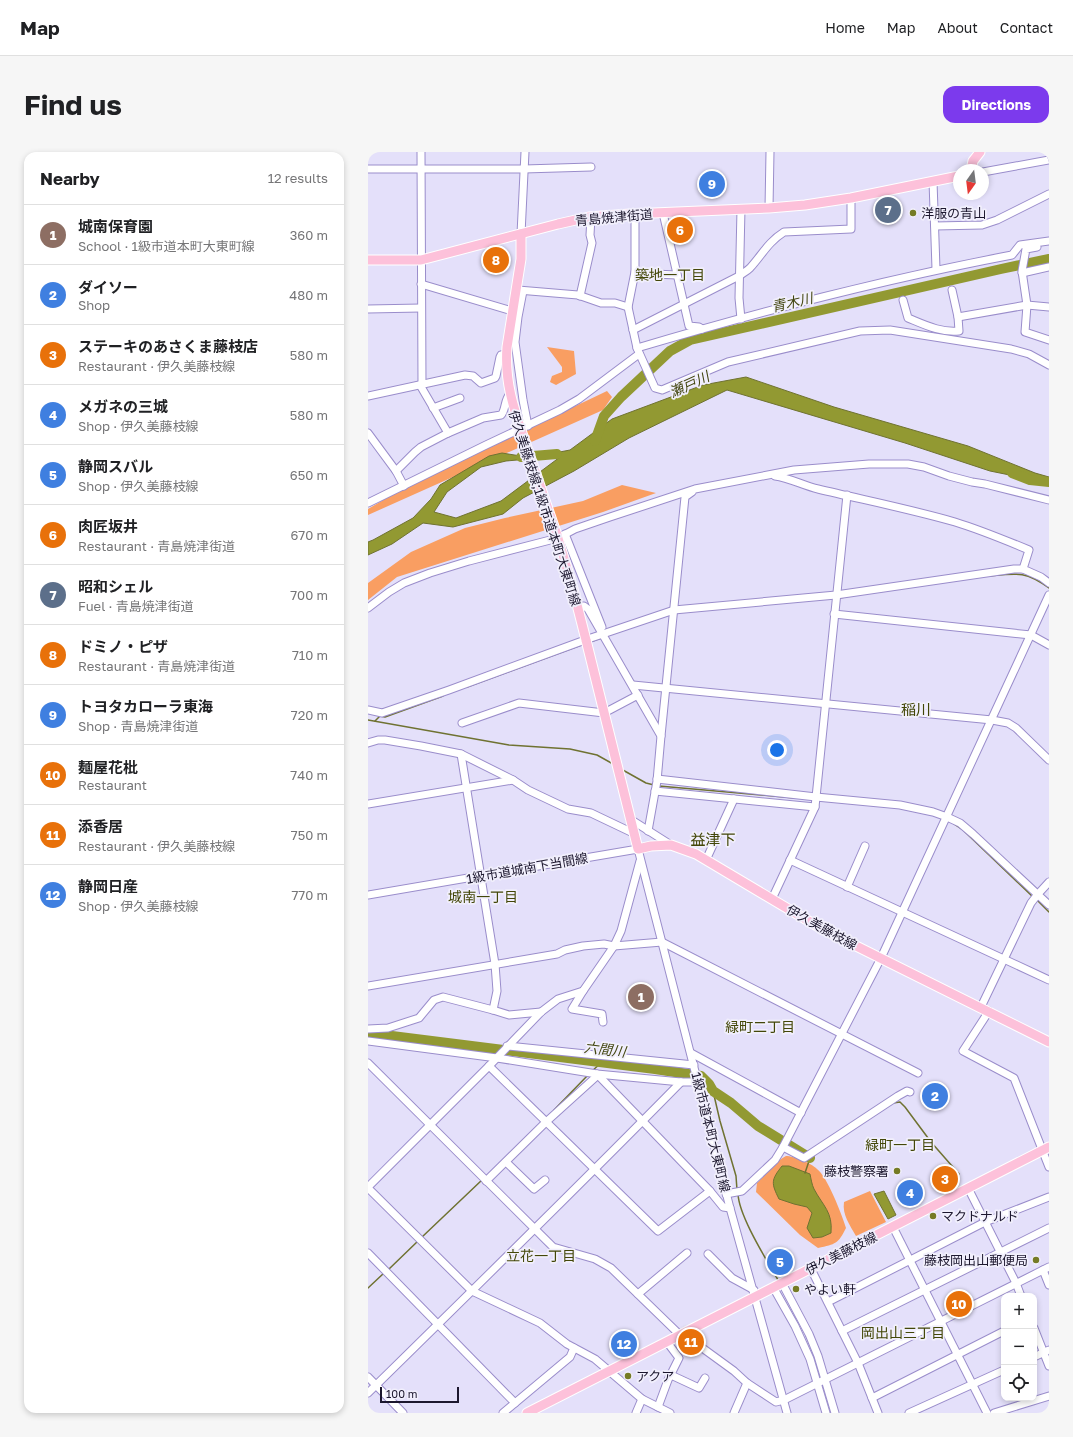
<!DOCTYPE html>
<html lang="en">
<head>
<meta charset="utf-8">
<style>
	:root { --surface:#fff; --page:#f6f6f6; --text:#202124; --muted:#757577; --line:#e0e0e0; --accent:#7c3aed }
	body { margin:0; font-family:"Golos Text","Noto Sans JP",sans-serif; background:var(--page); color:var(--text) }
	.controls { position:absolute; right:12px; bottom:12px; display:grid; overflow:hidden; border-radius:8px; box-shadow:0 2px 6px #0003 }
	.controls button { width:36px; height:36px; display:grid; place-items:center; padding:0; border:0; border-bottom:1px solid var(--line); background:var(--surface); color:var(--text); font:20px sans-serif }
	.compass { position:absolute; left:585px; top:12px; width:36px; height:36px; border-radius:50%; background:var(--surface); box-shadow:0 2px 6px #0003; rotate:194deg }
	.scale { position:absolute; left:12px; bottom:10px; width:79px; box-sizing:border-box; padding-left:4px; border:2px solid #1c172e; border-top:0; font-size:11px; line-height:14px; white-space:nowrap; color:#1c172e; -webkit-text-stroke:3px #f1effc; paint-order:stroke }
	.you { position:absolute; left:409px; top:598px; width:14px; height:14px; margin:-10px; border:3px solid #fff; border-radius:50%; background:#1a73e8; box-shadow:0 0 0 6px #1a73e833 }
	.badge { display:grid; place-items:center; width:26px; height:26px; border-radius:50%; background:var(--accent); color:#fff; font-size:13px; font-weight:700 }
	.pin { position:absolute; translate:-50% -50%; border:2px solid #fff; box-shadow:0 1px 4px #0006 }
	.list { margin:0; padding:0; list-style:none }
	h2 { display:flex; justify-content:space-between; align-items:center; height:52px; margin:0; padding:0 16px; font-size:17px }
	h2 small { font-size:13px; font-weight:400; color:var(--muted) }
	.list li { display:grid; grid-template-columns:26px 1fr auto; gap:12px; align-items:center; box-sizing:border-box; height:60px; padding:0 16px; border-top:1px solid var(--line) }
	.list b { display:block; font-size:15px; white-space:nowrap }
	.list p { margin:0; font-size:13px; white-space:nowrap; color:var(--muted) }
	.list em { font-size:13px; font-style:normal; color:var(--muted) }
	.icon { flex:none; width:22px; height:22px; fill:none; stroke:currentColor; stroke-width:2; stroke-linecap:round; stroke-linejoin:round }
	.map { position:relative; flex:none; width:681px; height:1261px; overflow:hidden; border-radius:12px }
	header { display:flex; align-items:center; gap:24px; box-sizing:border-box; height:56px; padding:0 20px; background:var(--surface); border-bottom:1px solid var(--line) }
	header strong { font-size:19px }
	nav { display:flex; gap:22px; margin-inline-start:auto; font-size:14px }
	.intro { display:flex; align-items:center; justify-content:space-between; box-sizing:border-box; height:96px; padding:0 24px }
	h1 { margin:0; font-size:28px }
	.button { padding:10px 18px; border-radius:12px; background:var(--accent); color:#fff; font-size:14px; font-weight:700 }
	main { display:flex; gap:24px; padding:0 24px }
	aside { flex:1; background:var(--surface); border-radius:12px; box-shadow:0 2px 6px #0003 }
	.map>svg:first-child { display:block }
	.green { fill:#f99e62 }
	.water { fill:#929932; stroke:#6f7231 }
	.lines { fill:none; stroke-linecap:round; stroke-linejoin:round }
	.stream { stroke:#6f7231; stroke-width:1.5 }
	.river { stroke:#929932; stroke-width:10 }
	.minor-casing { stroke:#9a8dcb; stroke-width:9 }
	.major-casing { stroke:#fff; stroke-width:11 }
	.minor { stroke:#fff; stroke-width:7 }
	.major { stroke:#fdc1da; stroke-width:9 }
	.major-bridge-casing { stroke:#fff; stroke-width:11; stroke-linecap:butt }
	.major-bridge { stroke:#fdc1da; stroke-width:9 }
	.poi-dot { fill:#757b25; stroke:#f1effc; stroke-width:1.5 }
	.labels { text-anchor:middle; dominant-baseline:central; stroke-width:3.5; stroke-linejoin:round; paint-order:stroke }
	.poi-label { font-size:13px; fill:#1c172e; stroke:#f1effc; text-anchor:start }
	.street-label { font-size:13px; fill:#1c172e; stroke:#f1effc }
	.neighbourhood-label { font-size:14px; fill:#434708; stroke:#f1effc }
	.water-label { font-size:14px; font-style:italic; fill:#434610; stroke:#f1effc }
	.quarter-label { font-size:15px; fill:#434708; stroke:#f1effc }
</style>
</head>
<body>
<header>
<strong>Map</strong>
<nav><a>Home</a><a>Map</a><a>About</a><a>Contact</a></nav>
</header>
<div class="intro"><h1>Find us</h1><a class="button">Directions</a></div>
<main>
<aside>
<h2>Nearby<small>12 results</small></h2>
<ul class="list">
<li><span class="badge" style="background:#8d6e63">1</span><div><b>城南保育園</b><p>School · 1級市道本町大東町線</p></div><em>360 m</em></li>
<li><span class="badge" style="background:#3f7fe0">2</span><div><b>ダイソー</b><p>Shop</p></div><em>480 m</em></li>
<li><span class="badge" style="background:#e8710a">3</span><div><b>ステーキのあさくま藤枝店</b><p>Restaurant · 伊久美藤枝線</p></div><em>580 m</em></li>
<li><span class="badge" style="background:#3f7fe0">4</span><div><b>メガネの三城</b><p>Shop · 伊久美藤枝線</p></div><em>580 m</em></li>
<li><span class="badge" style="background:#3f7fe0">5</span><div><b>静岡スバル</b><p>Shop · 伊久美藤枝線</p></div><em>650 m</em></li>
<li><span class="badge" style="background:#e8710a">6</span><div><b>肉匠坂井</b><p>Restaurant · 青島焼津街道</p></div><em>670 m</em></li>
<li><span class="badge" style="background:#5c6f8a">7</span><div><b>昭和シェル</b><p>Fuel · 青島焼津街道</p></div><em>700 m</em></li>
<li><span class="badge" style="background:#e8710a">8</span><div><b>ドミノ・ピザ</b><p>Restaurant · 青島焼津街道</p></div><em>710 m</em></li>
<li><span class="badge" style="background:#3f7fe0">9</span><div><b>トヨタカローラ東海</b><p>Shop · 青島焼津街道</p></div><em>720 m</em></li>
<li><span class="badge" style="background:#e8710a">10</span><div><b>麺屋花枇</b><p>Restaurant</p></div><em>740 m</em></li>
<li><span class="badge" style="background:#e8710a">11</span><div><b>添香居</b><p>Restaurant · 伊久美藤枝線</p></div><em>750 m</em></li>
<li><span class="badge" style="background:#3f7fe0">12</span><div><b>静岡日産</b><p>Shop · 伊久美藤枝線</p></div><em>770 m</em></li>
</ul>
</aside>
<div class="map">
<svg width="681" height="1261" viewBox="0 0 681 1261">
	<rect width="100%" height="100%" fill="#e4e0fa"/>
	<g class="green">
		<polygon points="179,195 206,199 208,222 188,233 182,230 184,224 194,220 194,215"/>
		<path d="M239,239L244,245L235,258L0,363V357C76,311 159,278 239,239Z"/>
		<polygon points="254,333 288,341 235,360 29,425 0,448 0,431 43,400 97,376 137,366 215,349"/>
		<path d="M418,1004C426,1004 443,1011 449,1017C459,1024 474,1063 478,1076C470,1092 468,1092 450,1096L432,1083L388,1040L389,1031C400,1021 405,1011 418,1004Z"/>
		<path d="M502,1039L518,1070L488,1084C482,1073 474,1063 476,1050Z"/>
	</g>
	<g class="water">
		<polygon points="378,225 466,255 600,294 667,321 681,325 681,331 622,319 537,291 359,238 261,286 206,319 155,346 135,362 85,375 55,371 24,392 0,403 0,390 5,388 45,366 63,347 72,333 121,304 134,301 159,305 161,307 138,309 113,315 79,340 66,360 88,366 133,349 192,305 177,306 176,303 202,298 244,267 335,233"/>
		<path d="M414,1014H421L442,1022C443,1027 444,1033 446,1037C455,1054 465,1060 463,1081L454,1085L445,1086L439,1076L444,1061L439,1055L426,1052L411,1047C403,1031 403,1028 414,1014Z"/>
		<polygon points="516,1039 528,1063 520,1067 506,1042"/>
	</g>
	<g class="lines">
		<g class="stream">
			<path d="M622,424C649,421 658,419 681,436"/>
			<polyline points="470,446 478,445"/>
			<polyline points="222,490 233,486"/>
			<polyline points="99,535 216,492"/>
			<polyline points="0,568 141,593 202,597 229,603 245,612"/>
			<polyline points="7,569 12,564 17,565 75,544"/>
			<polyline points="253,617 278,631 286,633"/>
			<polyline points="291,634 427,646"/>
			<polyline points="586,672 595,678 665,745"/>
			<polyline points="668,747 681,760"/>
			<polyline points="224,919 234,910"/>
			<polyline points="345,939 352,969 368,1024 369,1038"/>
			<polyline points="525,951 532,950 537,955 563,990 591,1022"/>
			<polyline points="186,958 220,923"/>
			<polyline points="437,1021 442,1006 446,1004"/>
			<path d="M370,1042C371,1064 398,1107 410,1128"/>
			<polyline points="54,1085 115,1027"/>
			<polyline points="21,1117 50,1089"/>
			<polyline points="0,1136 16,1121"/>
		</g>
		<g class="river">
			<polyline points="227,289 236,264 253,245 302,199 322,188 633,117 681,107"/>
			<polyline points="153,305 189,302"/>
			<polyline points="644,321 662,328 681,330"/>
			<polyline points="0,881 287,917 333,924 341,932 345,939 363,951 390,974 442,1006"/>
		</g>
		<defs>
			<g id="minor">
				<polyline points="53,0 54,233"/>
				<polyline points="0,17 156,17 223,15"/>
				<polyline points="615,20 681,8"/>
				<polyline points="565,29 568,117"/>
				<polyline points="401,56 402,0"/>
				<polyline points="373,57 371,146 373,167"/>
				<polyline points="295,61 321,174 331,175 334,177"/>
				<polyline points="267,62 267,120 260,155 269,196 287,236 294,238 360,210 492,179 522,178 643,197 661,202 681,213"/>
				<polyline points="567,74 614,73 629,68 681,42"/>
				<polyline points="153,82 157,0"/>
				<polyline points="669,95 658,97 654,119 659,153 657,180 681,188"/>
				<polyline points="267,120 286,122 309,123"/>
				<polyline points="654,121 681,115"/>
				<polyline points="53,132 144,159"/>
				<polyline points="150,138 210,143 233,151 247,151 260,155"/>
				<polyline points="155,139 150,165 147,190 155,248 160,274"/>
				<polyline points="212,144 224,91 222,83 223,65"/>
				<path d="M535,148L540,166C557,173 573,181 591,179L590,165L584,138"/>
				<polyline points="0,157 53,156"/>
				<polyline points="590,165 659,153 681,155"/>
				<path d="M265,178L371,124C375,121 379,119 382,116C394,103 400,90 416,80L483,77V46"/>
				<path d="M269,196C393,159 518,127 644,103L652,93L681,89"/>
				<polyline points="52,233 80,281"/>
				<polyline points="0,244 97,223 105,224 113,231 127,226 128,224 132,205 133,203 139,202"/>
				<polyline points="65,256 92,246"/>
				<polyline points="0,281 28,319 36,334"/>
				<path d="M28,319L47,300L53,295L80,281L115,266L133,263C138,258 136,248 142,242"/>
				<path d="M407,324C422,326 436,334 450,337C496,348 542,357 587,370C613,378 637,388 661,398L655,417L673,425L681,431"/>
				<polyline points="0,351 118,293 192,258 211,247 271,202"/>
				<polyline points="197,382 234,475"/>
				<polyline points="209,454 216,454 220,457 293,584 289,629 280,679"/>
				<polyline points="0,456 21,440 36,431 62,421 101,409 190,386 207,377 242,365 327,337 426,318 501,312 540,312 556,315 581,324 604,330 617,332 681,348"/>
				<polyline points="466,462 663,483 681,493"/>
				<polyline points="265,533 624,568 640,571 648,576 681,608"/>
				<polyline points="0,558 14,561 81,538 217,488 306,458 468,443 646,417 655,417"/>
				<polyline points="94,571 151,551 236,561 270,543"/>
				<polyline points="293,584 317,345 324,340"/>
				<polyline points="0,591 10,588 17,588 53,594 93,602 145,628 160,638 200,657 223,661 265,681"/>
				<polyline points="93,602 127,812 129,839 125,858"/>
				<polyline points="289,627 448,645 532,653 565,660 579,665 592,671 605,682 681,753"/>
				<polyline points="287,639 447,655"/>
				<polyline points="0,652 145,628"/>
				<polyline points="262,667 303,693"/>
				<polyline points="338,708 366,647"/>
				<polyline points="422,708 681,828"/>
				<polyline points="479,735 497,694"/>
				<polyline points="0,743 270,697 362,1056 419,1261"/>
				<polyline points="404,747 447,655 479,343"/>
				<polyline points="0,834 189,802 197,798 215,794 236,792 246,794 294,790 550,921"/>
				<polyline points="215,839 204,857 234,862 235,870"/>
				<polyline points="613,855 663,751 670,742 681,730"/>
				<polyline points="621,859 595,899 646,926 681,1015"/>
				<polyline points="0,877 20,876 51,866 66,848 75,845 125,858 141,863 173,860"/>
				<polyline points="0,889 129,906 229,922 313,930 330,930"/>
				<polyline points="139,894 326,913"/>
				<polyline points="323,901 433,961"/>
				<polyline points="0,911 185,1095 227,1107 243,1116 312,1183"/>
				<polyline points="121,914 290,1079 342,1039"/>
				<polyline points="229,922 342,1039 355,1055 362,1056"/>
				<polyline points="415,995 436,1006 530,944 539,939 542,940"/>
				<polyline points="138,1010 166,1037 177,1028"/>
				<polyline points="118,1029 178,970 230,923"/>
				<polyline points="0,1035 121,914 173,860 190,847 215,839 246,794 253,779 272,709"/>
				<polyline points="0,1036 104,1139 172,1171 199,1192 227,1207 274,1247 302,1261"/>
				<polyline points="600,1036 648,1131 653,1144"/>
				<polyline points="358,1042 374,1039 407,1008 415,995 513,806 681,443"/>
				<polyline points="525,1075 619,1261"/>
				<polyline points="0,1101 147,1251"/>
				<polyline points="340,1102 364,1126 386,1138"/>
				<polyline points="443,1117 490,1211 510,1261"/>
				<polyline points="675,1118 681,1133"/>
				<polyline points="414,1131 441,1182 450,1204 467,1261"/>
				<polyline points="405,1135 427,1174 442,1207 458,1261"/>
				<polyline points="270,1142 319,1101"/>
				<polyline points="460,1150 617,1070 681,1045"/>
				<polyline points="666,1176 681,1214"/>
				<polyline points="474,1179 681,1076"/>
				<polyline points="318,1180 333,1195 366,1219 379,1231 408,1250 416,1248 681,1115"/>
				<polyline points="666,1205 681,1198"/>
				<polyline points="303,1223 331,1236 337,1226"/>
				<polyline points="0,1225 35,1261"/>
				<path d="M0,1241C105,1138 210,1035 313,930"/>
				<polyline points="504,1246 636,1179"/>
				<polyline points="290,1255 300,1228 311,1206 299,1190"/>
				<polyline points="135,1261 202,1205 206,1196"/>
				<polyline points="268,1261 274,1247"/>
				<polyline points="366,1261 379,1231"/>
				<polyline points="541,1261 636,1218"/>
				<polyline points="626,1261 681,1244"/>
			</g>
			<g id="major">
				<polyline points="603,18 605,9 612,0"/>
				<path d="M153,82V107L139,195C136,233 148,263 160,299C170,327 179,355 189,383"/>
				<polyline points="0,108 53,108 190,72 221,65 262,62 401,56 437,53 483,46 591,24"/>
				<polyline points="218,488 270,697 283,694 303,693 328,702 454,777 681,890"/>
				<polyline points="159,1261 681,995"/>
			</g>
		</defs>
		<use href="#minor" class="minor-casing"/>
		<use href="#major" class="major-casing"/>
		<use href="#minor" class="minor"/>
		<use href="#major" class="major"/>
		<defs>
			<polyline id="major-bridge" points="189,383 205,437 218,488"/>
		</defs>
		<use href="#major-bridge" class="major-bridge-casing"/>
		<use href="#major-bridge" class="major-bridge"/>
	</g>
	<g class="poi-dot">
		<circle cx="545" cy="61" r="4"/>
		<circle cx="529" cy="1019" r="4"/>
		<circle cx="565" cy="1064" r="4"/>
		<circle cx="668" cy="1108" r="4"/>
		<circle cx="428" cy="1137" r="4"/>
		<circle cx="260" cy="1224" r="4"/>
	</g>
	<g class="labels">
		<g class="poi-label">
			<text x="553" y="61">洋服の青山</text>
			<text x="521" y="1019" text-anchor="end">藤枝警察署</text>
			<text x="573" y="1064">マクドナルド</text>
			<text x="660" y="1108" text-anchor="end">藤枝岡出山郵便局</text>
			<text x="436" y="1137">やよい軒</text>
			<text x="268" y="1224">アクア</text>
		</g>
		<g class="street-label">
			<text transform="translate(246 65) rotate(-5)">青島焼津街道</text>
			<text transform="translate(177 356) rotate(72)">伊久美藤枝線;1級市道本町大東町線</text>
			<text transform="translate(159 716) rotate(-10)">1級市道城南下当間線</text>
			<text transform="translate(454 775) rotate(29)">伊久美藤枝線</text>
			<text transform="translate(343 980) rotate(76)">1級市道本町大東町線</text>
			<text transform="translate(473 1101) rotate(-27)">伊久美藤枝線</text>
		</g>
		<g class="neighbourhood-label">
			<text x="302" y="122">築地一丁目</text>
			<text x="115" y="744">城南一丁目</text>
			<text x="392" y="874">緑町二丁目</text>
			<text x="532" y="992">緑町一丁目</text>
			<text x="173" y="1103">立花一丁目</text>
			<text x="535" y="1180">岡出山三丁目</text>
		</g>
		<g class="water-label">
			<text transform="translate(424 150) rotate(-13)">青木川</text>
			<text transform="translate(321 232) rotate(-25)">瀬戸川</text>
			<text transform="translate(237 897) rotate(7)">六間川</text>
		</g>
		<g class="quarter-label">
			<text x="548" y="557">稲川</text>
			<text x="345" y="687">益津下</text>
		</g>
	</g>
</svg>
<div class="controls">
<button>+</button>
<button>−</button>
<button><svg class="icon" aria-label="locate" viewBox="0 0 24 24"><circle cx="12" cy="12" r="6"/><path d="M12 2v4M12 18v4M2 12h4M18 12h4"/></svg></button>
</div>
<svg class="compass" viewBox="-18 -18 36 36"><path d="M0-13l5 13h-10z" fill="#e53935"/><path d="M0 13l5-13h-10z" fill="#757577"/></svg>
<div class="scale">100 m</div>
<div class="you"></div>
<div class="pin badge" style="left:273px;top:845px;background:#8d6e63">1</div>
<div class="pin badge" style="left:567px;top:944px;background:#3f7fe0">2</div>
<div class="pin badge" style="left:577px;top:1027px;background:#e8710a">3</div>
<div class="pin badge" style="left:542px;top:1041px;background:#3f7fe0">4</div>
<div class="pin badge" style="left:412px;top:1110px;background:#3f7fe0">5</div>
<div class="pin badge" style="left:312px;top:78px;background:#e8710a">6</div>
<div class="pin badge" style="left:520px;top:58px;background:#5c6f8a">7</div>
<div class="pin badge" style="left:128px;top:108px;background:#e8710a">8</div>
<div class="pin badge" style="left:344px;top:32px;background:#3f7fe0">9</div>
<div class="pin badge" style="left:591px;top:1152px;background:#e8710a">10</div>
<div class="pin badge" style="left:323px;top:1190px;background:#e8710a">11</div>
<div class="pin badge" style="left:256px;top:1192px;background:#3f7fe0">12</div>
</div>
</main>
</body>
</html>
